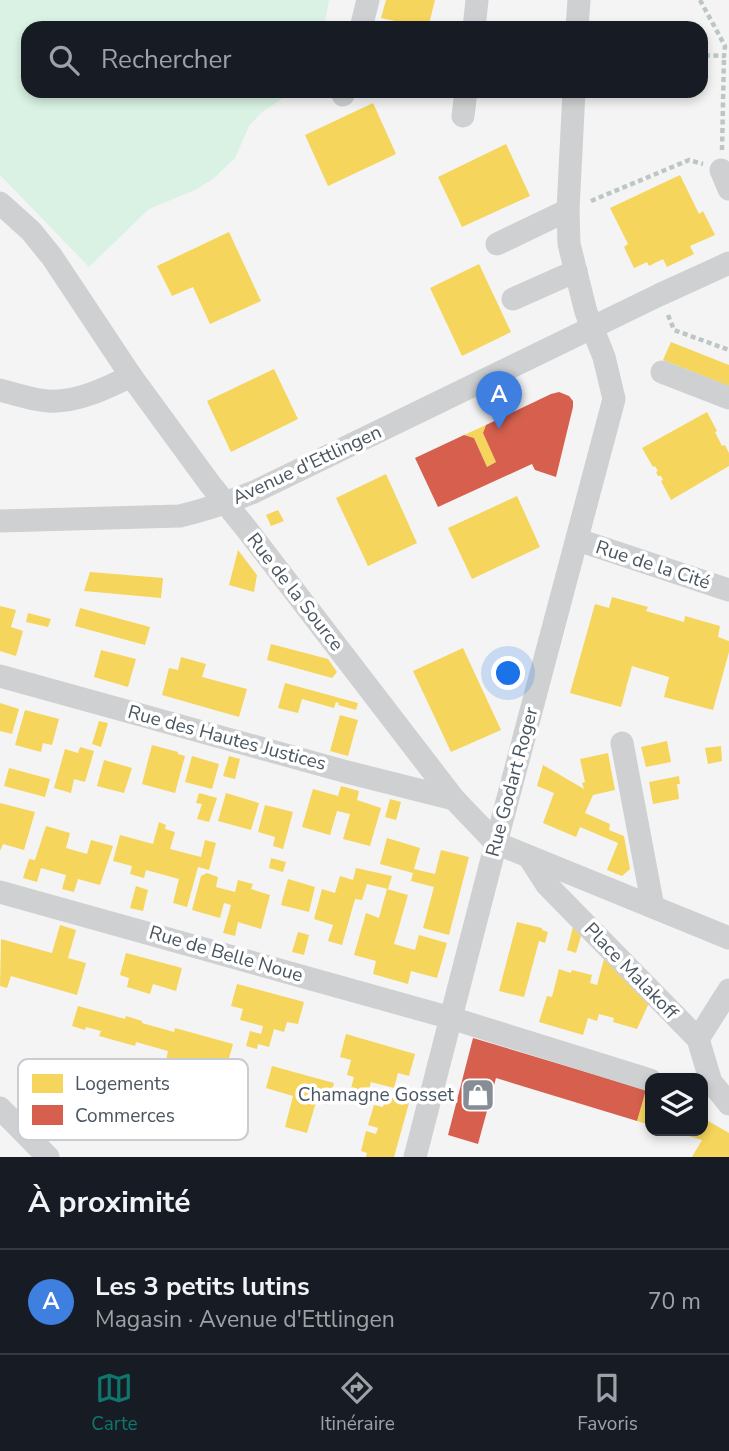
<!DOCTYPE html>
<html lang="fr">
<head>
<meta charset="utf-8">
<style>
	:root { --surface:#171b24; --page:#20242c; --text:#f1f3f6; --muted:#9ea1a6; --line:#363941; --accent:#0f766e }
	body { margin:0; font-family:"Nunito Sans",sans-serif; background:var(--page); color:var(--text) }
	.controls { position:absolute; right:21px; bottom:21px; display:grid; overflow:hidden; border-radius:14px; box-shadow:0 4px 10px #0003 }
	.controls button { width:63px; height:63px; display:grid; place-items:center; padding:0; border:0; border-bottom:2px solid var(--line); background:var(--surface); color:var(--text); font:35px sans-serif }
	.you { position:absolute; left:509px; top:674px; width:24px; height:24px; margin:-18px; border:5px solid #fff; border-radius:50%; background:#1a73e8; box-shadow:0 0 0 10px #1a73e833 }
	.badge { display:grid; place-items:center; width:46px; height:46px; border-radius:50%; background:var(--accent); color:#fff; font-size:23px; font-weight:700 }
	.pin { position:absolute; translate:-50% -58px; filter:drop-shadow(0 2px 4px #0008) }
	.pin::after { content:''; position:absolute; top:37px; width:24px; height:21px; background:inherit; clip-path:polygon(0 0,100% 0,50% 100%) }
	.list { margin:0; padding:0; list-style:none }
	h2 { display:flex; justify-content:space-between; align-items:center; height:91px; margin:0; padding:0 28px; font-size:30px }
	h2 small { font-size:23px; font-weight:400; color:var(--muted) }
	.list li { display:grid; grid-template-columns:46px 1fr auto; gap:21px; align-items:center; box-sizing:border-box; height:105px; padding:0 28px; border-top:2px solid var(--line) }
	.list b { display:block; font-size:26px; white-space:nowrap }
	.list p { margin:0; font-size:23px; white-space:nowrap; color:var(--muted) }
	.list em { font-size:23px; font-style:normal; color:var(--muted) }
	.icon { flex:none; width:38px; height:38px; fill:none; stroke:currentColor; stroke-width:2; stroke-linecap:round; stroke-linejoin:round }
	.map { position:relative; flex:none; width:729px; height:1157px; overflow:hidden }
	.search { position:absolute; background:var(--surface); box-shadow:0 4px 10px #0003; left:21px; right:21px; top:21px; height:77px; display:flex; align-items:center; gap:18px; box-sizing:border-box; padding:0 24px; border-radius:21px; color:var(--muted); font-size:26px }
	.sheet { height:196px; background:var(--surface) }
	nav { display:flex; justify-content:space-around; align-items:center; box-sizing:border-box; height:98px; border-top:2px solid var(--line); background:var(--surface); font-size:19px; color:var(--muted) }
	nav a { display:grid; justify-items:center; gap:4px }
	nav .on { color:var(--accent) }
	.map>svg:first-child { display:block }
	.green { fill:#d9f2e3 }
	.homes { fill:#f6d55c }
	.shops { fill:#d6604d }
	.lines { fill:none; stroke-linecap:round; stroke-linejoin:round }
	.path { stroke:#bcc7c4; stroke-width:4.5; stroke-dasharray:5 3.5; stroke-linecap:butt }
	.minor { stroke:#ced0d2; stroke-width:23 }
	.labels { text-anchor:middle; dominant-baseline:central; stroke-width:7; stroke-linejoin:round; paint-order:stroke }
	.street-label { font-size:19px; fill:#4a5661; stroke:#fff }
	.poi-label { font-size:19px; fill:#4a5661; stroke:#fff; text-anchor:end }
	.key { fill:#fff; stroke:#c9ccd0; stroke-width:2 }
	.key-label { font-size:19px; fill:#4a5661 }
</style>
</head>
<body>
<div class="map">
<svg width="729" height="1157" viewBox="0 0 729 1157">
	<rect width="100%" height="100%" fill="#f4f4f4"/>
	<polygon class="green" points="0,0 329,0 324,28 28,28 28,91 293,91 261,113 249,126 235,158 213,179 195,190 149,209 89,267 0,175"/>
	<g class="homes">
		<polygon points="386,0 435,0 428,28 381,18"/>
		<polygon points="373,103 396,154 328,186 305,135"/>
		<polygon points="506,144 530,196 462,227 438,177"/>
		<polygon points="680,175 699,214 703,211 715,235 690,246 694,254 667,267 663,259 649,266 647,262 634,268 624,247 628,244 610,208"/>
		<polygon points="229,232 261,301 210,324 193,287 172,296 157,266"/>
		<polygon points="479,264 511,332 462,356 430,288"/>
		<polygon points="671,342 729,365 729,386 663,360"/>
		<polygon points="274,369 298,419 231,452 207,401"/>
		<polygon points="707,412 717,431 715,432 722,446 725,445 729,453 729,466 671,500 661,481 663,480 661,476 658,476 656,472 658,471 655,466 653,467 642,448"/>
		<polygon points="486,425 483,433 496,462 487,467 474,438 464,435"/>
		<polygon points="386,474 417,543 368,566 336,498"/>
		<polygon points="517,496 540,547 472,579 448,528"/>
		<polygon points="278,510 284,521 271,526 266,515"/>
		<polygon points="238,550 257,575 254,592 229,585"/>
		<polygon points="90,572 163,578 161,598 84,591"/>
		<polygon points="612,597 648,607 646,611 684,622 685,616 720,626 718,637 729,641 729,652 713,710 664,697 669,677 632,666 621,707 570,693 595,604 609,608"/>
		<polygon points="0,606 16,610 11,627 23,631 16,656 0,651"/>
		<polygon points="80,608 150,627 145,645 75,626"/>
		<polygon points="28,613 51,619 48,627 26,622"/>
		<polygon points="271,644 328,659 337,672 332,678 267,660"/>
		<polygon points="463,648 501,730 451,752 413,671"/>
		<polygon points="101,650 136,659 128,687 94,677"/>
		<polygon points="181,657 206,664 202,677 247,689 239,717 162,695 169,668 178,670"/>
		<polygon points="285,683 358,703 356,710 338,705 339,703 336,702 334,708 302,699 298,713 278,708"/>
		<polygon points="0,703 19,709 12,734 0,731"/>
		<polygon points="25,710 59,719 52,745 43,743 41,752 15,745"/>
		<polygon points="340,715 358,720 348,756 330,751"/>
		<polygon points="99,721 108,723 101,747 92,744"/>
		<polygon points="667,741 671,762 646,767 641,747"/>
		<polygon points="152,745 178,752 178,754 185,756 175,793 142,784"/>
		<polygon points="721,746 722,761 708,764 705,748"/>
		<polygon points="80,747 94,751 85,782 74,779 71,793 54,788 65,749 78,753"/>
		<polygon points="608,753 615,790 593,795 585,813 610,824 609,830 624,836 630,869 622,876 607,870 618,843 580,827 576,837 543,823 554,793 537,786 543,765 584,789 582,783 585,782 580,759"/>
		<polygon points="192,756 219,764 212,789 185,782"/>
		<polygon points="229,756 240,759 235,779 223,776"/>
		<polygon points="104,760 132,768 124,793 97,786"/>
		<polygon points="9,768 50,779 45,797 4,786"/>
		<polygon points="679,776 680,784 677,784 679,799 653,804 649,782"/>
		<polygon points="341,786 359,791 357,800 381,808 370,846 343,839 350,814 337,811 330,835 302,827 313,789 338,796"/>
		<polygon points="199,793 217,798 209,822 197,819 202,804 196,803"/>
		<polygon points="226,793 259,803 251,830 218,821"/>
		<polygon points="390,799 401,802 396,820 385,817"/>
		<polygon points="0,803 35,812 24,850 3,844 0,851"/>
		<polygon points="265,805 293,812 283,849 273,846 275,837 258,832"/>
		<polygon points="159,822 166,825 165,829 175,832 170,849 201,857 205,840 216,843 209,870 198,867 187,907 173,903 179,879 146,870 144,878 130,874 132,866 113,861 120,835 153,844"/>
		<polygon points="46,826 70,833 66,848 87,854 91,840 113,846 100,885 78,879 74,892 62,889 66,875 41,868 37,882 23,878 29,859 35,860"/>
		<polygon points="387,838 420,848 414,869 435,874 441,850 469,857 449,935 423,928 434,887 411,881 413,873 380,864"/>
		<polygon points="271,858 286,862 283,872 269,868"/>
		<polygon points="356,868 392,876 388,889 367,884 362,900 355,899 342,945 328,941 333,925 314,919 322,889 335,893 340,876 353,880"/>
		<polygon points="207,873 218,877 216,887 235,892 238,880 253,884 251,889 270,895 261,929 238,922 235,936 223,933 231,905 224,903 220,918 192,910 201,876"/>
		<polygon points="288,879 315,887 309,912 281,905"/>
		<polygon points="136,886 148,890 143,911 130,908"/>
		<polygon points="387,889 408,895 394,944 415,950 419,935 447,943 437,978 411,971 408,984 373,974 376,961 354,955 366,913 379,918"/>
		<polygon points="517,922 542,928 542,930 548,932 545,943 539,941 524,997 499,991"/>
		<polygon points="60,925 76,930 68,958 86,963 77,995 11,976 7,988 0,986 1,939 52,953"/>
		<polygon points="573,927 581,936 576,953 567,950"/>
		<polygon points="298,932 309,935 304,955 292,952"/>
		<polygon points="126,953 182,968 176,991 153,984 150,994 127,987 129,978 120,975"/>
		<polygon points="604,959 649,1003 637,1029 613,1022 614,1018 599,1014 597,1021 588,1018 583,1035 539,1022 547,996 552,997 559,969 571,973 572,970 592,975 590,983 597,985"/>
		<polygon points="237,984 304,1002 298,1024 287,1022 284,1032 274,1029 269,1047 258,1044 257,1049 246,1046 250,1031 261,1034 263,1026 240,1020 243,1009 231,1006"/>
		<polygon points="78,1006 125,1019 126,1016 142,1021 142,1023 174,1032 175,1028 233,1044 224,1076 166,1060 168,1051 136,1042 135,1046 99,1036 101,1031 86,1027 85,1030 72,1026"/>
		<polygon points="346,1034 415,1054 409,1076 398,1073 394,1088 371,1082 367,1097 350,1092 354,1077 347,1075 351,1060 340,1057"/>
		<polygon points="272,1066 334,1083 328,1105 316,1102 307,1133 285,1127 293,1096 266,1088"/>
		<polygon points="646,1090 650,1092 650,1125 637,1121"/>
		<polygon points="386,1096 409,1103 394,1157 366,1157 367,1153 361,1151 366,1131 376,1134 378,1128 368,1125 374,1105 383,1107"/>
		<polygon points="703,1118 729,1133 729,1157 692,1157 702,1140 673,1131 703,1131"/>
	</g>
	<g class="shops">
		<polygon points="559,392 569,396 573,401 573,407 556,477 535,470 532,464 438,507 415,458 464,435 474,438 487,467 496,462 483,433 486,425 551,394"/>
		<polygon points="473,1038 646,1090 637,1121 496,1078 478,1144 448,1135"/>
	</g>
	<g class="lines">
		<g class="path">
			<polyline points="700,0 725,46 724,56 701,55"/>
			<polyline points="722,150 724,56"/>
			<polyline points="591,201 689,160 703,164"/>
			<polyline points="668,315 674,330 729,350"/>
		</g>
		<g class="minor">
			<polyline points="361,28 368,0"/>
			<polyline points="474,28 477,0"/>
			<polyline points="577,28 579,0"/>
			<polyline points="343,95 344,91"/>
			<polyline points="463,116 466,91"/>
			<polyline points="721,170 729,189"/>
			<polyline points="0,203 31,231 52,257 131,376 210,484 245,527 454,799 496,843 729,938"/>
			<polyline points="497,244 568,210"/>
			<polyline points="513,299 576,271"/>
			<polyline points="662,372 729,398"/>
			<path d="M0,390C15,394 32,400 48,401C76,403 107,388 131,376"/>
			<path d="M0,521L180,516C205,510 229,502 254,492L659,295L729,263"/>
			<polyline points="578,540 729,590"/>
			<polyline points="0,676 347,772 454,799"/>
			<polyline points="622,743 653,907"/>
			<polyline points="529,857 547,885 698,1039 711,1082 729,1104"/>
			<polyline points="0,892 451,1018 650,1080"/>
			<polyline points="698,1039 729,990"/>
			<polyline points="0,1108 48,1157"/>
			<polyline points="415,1157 496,843 614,399 604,357 586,312 569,244 568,210 574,91"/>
		</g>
	</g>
	<defs>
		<symbol id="shop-square" viewBox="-11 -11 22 22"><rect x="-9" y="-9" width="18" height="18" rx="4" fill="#868d94" stroke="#fff"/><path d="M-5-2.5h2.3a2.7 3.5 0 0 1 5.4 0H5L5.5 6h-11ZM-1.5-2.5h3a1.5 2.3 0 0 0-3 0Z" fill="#fff"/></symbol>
	</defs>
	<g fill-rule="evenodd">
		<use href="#shop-square" x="459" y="1076" width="38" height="38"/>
	</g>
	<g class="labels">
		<g class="street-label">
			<text transform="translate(307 465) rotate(-25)">Avenue d'Ettlingen</text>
			<text transform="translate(653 565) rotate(18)">Rue de la Cité</text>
			<text transform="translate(295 592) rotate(52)">Rue de la Source</text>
			<text transform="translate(227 738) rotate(15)">Rue des Hautes Justices</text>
			<text transform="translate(512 782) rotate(-75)">Rue Godart Roger</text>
			<text transform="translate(226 954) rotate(16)">Rue de Belle Noue</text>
			<text transform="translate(631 971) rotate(46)">Place Malakoff</text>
		</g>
		<g class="poi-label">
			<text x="454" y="1095">Chamagne Gosset</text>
		</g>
	</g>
	<rect x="18" y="1059" width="230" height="81" rx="10" class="key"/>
	<rect x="32" y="1074" width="31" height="19" fill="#f6d55c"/>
	<rect x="32" y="1105" width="31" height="20" fill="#d6604d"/>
	<g class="key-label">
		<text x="75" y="1090">Logements</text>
		<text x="75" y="1122">Commerces</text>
	</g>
</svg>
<div class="controls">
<button><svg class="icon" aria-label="layers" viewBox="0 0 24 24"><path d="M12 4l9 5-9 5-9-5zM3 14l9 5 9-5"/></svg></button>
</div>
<div class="you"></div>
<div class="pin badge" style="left:499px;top:429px;background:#3f7fe0">A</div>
<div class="search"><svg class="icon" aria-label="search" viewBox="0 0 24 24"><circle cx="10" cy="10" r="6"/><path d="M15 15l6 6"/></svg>Rechercher</div>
</div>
<section class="sheet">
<h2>À proximité<small></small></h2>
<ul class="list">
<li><span class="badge" style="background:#3f7fe0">A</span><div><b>Les 3 petits lutins</b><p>Magasin · Avenue d'Ettlingen</p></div><em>70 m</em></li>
</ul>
</section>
<nav>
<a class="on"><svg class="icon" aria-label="map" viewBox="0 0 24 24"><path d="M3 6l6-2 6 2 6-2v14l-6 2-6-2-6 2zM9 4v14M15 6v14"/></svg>Carte</a>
<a><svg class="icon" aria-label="directions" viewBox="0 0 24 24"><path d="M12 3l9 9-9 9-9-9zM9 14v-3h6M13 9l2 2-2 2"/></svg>Itinéraire</a>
<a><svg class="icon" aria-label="saved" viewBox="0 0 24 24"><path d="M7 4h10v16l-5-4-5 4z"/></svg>Favoris</a>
</nav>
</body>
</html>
